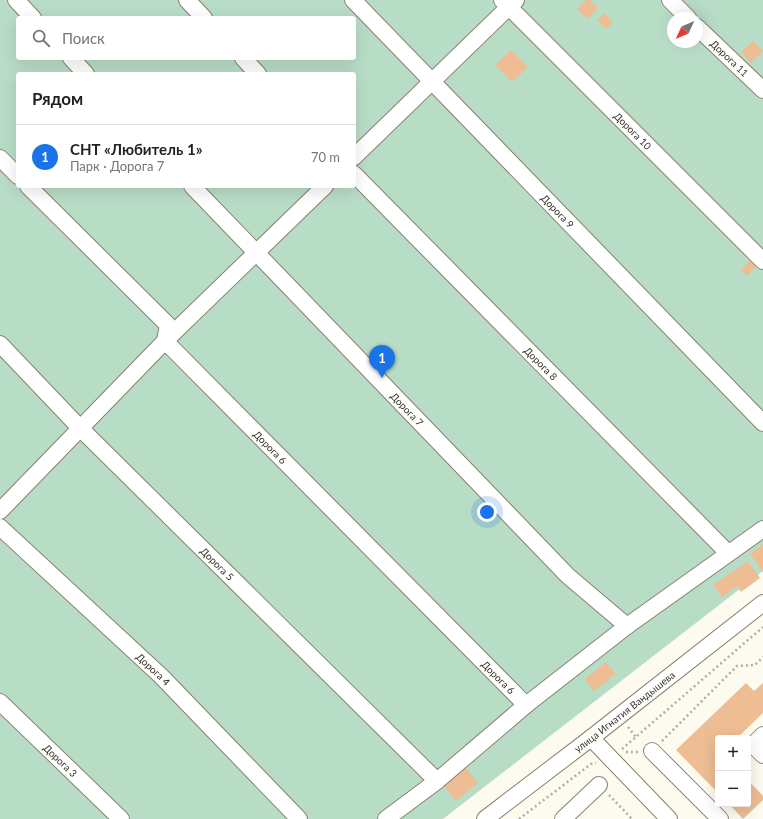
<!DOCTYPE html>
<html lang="ru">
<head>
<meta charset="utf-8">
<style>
	:root { --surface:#fff; --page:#f2f2f2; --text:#222; --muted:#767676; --line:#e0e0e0; --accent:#1a73e8 }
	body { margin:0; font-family:Lato,sans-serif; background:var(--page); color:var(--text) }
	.controls { position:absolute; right:12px; bottom:12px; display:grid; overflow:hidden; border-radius:4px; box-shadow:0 4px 16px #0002 }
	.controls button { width:36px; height:36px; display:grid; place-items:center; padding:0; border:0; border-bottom:1px solid var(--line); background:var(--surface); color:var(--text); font:20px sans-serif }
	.compass { position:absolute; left:667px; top:12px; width:36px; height:36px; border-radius:50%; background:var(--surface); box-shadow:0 4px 16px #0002; rotate:226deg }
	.you { position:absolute; left:487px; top:512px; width:14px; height:14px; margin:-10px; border:3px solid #fff; border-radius:50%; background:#1a73e8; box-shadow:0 0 0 6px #1a73e833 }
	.badge { display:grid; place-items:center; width:26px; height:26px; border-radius:50%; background:var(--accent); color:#fff; font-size:13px; font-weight:700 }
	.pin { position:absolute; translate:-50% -33px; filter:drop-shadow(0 1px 2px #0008) }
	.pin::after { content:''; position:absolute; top:21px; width:14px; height:12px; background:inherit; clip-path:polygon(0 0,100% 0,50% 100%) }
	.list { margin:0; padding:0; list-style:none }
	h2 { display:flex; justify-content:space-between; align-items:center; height:52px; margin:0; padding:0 16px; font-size:17px }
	h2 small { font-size:13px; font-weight:400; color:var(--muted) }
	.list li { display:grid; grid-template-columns:26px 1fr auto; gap:12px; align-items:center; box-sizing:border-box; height:64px; padding:0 16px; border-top:1px solid var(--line) }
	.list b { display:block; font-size:15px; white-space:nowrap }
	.list p { margin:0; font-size:13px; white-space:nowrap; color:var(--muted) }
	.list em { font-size:13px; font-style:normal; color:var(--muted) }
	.icon { flex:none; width:22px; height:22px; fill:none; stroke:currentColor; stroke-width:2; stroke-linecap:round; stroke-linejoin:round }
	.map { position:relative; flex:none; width:763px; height:819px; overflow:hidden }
	.search { position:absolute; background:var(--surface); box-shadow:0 4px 16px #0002; left:16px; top:16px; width:340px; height:44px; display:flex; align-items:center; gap:10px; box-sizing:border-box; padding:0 14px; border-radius:4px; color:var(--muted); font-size:15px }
	.panel { position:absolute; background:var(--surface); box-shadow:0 4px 16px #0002; left:16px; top:72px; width:340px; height:116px; border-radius:4px }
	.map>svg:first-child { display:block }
	.green { fill:#b8ddc7; fill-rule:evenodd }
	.building { fill:#eebd94 }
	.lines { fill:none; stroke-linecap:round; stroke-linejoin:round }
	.minor-casing { stroke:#8a816c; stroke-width:18 }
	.path { stroke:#b1aea4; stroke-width:2.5; stroke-dasharray:2 3; stroke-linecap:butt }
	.minor { stroke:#fff; stroke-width:16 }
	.labels { text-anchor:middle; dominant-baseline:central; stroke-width:4; stroke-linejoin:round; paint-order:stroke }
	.street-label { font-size:10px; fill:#353229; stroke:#fff }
</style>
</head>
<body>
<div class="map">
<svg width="763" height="819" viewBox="0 0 763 819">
	<rect width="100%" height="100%" fill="#fdfaf0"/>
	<path class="green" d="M0,0H763V571L443,819H0ZM18,18H354V58H18ZM673,18H697V42H673ZM18,74H354V186H18Z"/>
	<g class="building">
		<polygon points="586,0 590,0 598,8 587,19 577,9"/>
		<polygon points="605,13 613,22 606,29 597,20"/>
		<polygon points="753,41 763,51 751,63 741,52"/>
		<polygon points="511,50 528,67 512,82 495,65"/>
		<polygon points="751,259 757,265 747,276 741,270"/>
		<polygon points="763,544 763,572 750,554"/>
		<polygon points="748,561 760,578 741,592 737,586 722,597 713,585"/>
		<polygon points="606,662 616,674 594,691 585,679"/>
		<polygon points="746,683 754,691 763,683 763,713 737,738 718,738 718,793 676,750"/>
		<polygon points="466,768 478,783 456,801 444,786"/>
		<polygon points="748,780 763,796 763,800 743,819 729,804 748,804"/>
	</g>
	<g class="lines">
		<defs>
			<g id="minor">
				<polyline points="16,0 33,18"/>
				<polyline points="187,0 204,18"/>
				<path id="s1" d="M353,0L763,423"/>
				<path id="s2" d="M502,0L763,261"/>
				<polyline points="670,0 688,18"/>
				<path id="s3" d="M697,27L763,90"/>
				<polyline points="71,58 86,74"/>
				<polyline points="243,58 258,74"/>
				<polyline points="354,157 516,0"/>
				<polyline points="0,158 18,176"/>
				<path id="s4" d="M354,174L728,553"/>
				<path id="s5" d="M28,186L168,325L165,341L526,705"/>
				<path id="s6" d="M192,186L568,576L627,626"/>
				<path id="s7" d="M0,344L80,428L437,781"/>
				<polyline points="0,511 165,341 325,186"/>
				<path id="s8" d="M0,527L161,676L299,819"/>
				<path id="s9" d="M0,702L121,819"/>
				<polyline points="763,735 753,745 763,755"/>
				<polyline points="591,738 669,819"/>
				<polyline points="652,751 720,819"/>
				<polyline points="386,819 437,781 526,705 627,626 763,529"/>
				<path id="s10" d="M485,819L591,738L763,603"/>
				<polyline points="563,819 599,785"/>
			</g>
		</defs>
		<use href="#minor" class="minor-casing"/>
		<g class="path">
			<polyline points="628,727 636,737"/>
			<polyline points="662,741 737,666 755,665 763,657"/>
			<polyline points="622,749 763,627"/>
			<polyline points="626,752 639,752"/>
			<polyline points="609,795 632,819"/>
			<polyline points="519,819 591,764 596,763"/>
		</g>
		<use href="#minor" class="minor"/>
	</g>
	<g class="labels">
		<g class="street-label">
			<text stroke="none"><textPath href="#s3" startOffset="45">Дорога 11</textPath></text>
			<text stroke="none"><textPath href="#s2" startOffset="185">Дорога 10</textPath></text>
			<text stroke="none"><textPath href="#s1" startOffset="294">Дорога 9</textPath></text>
			<text stroke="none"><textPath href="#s4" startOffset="266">Дорога 8</textPath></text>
			<text stroke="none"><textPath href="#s6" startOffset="310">Дорога 7</textPath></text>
			<text stroke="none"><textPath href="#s5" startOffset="363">Дорога 6</textPath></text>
			<text stroke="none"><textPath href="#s7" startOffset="309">Дорога 5</textPath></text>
			<text stroke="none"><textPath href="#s8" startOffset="209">Дорога 4</textPath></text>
			<text stroke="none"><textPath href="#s5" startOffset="687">Дорога 6</textPath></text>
			<text stroke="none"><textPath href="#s10" startOffset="176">улица Игнатия Вандышева</textPath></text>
			<text stroke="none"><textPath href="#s9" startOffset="84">Дорога 3</textPath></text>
		</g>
	</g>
</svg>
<div class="controls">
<button>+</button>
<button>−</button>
</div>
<svg class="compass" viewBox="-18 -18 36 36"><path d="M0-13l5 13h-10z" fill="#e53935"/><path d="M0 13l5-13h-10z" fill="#767676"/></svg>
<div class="you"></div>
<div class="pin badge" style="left:382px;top:378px">1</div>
<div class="search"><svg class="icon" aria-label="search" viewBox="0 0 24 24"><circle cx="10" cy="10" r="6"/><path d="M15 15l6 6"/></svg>Поиск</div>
<section class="panel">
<h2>Рядом<small></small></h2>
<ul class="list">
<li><span class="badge">1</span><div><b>СНТ «Любитель 1»</b><p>Парк · Дорога 7</p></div><em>70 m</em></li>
</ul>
</section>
</div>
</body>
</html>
